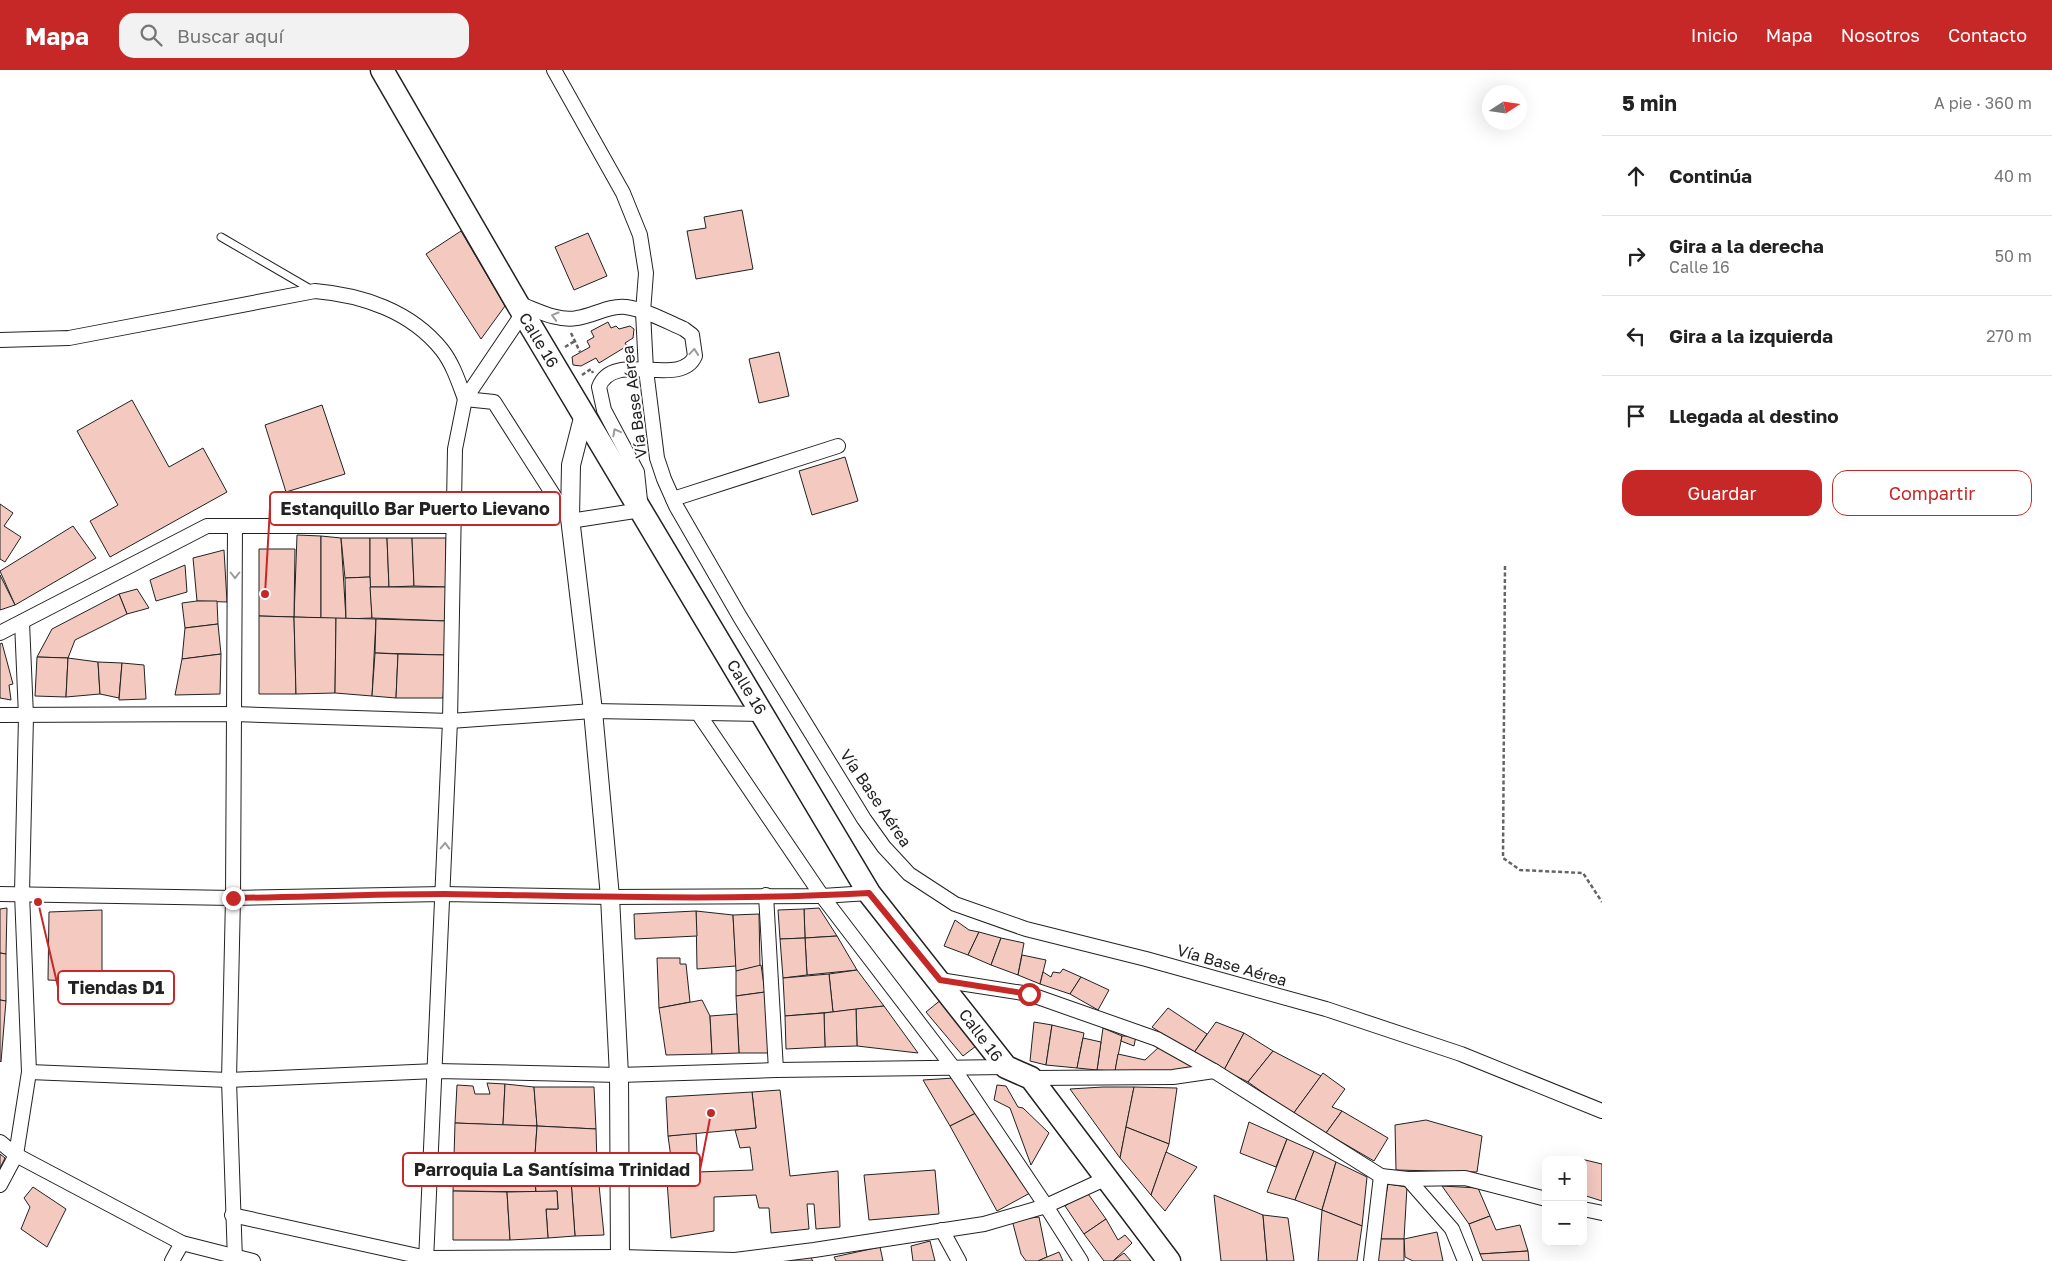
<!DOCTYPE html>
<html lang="es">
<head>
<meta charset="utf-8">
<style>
	:root { --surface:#fff; --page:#f2f2f2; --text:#222; --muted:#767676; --line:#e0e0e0; --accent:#c62828 }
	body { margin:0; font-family:"Golos Text",sans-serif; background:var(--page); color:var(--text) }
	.controls { position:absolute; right:15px; bottom:15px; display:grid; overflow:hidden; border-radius:10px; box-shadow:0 5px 20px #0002 }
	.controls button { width:45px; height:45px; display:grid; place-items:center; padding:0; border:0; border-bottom:1px solid var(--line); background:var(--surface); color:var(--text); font:25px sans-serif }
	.compass { position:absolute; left:1482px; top:15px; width:45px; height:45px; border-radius:50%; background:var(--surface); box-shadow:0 5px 20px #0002; rotate:78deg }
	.stop { position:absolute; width:15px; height:15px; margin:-11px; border:4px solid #c62828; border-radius:50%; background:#fff }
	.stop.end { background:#c62828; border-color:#fff; box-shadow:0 1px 5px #0008 }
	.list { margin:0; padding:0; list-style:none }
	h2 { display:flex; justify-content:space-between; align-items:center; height:65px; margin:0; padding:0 20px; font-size:21px }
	h2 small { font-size:16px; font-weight:400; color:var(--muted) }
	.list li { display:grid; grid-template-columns:32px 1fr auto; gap:15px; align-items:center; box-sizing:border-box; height:80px; padding:0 20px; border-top:1px solid var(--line) }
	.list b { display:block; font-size:19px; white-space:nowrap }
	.list p { margin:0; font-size:16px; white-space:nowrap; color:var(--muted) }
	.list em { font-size:16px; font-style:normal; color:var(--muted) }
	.actions { display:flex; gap:10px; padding:15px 20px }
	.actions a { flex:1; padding:11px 0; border:1px solid var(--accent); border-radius:15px; text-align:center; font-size:18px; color:var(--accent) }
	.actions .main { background:var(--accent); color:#fff }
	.icon { flex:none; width:28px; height:28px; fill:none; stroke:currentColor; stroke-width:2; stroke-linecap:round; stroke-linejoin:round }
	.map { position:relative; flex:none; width:1602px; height:1191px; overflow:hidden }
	header { display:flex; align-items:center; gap:30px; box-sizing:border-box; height:70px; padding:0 25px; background:var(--accent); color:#fff }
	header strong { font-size:24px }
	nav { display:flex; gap:28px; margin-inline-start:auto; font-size:18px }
	.search { width:350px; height:45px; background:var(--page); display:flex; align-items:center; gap:12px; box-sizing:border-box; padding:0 18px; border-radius:15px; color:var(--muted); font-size:19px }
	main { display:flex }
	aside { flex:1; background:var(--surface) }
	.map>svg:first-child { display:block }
	.building { fill:#f3c9c0; stroke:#222 }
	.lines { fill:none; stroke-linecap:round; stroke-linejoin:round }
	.service-casing { stroke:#222; stroke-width:9 }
	.minor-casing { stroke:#222; stroke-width:16 }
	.tertiary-casing { stroke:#222; stroke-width:20 }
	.primary-casing { stroke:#222; stroke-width:25 }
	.path { stroke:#646464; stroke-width:2.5; stroke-dasharray:4 2.5; stroke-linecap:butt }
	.service { stroke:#fff; stroke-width:7 }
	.minor { stroke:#fff; stroke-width:14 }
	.tertiary { stroke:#fff; stroke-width:18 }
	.primary { stroke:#fff; stroke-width:22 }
	.oneway { stroke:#9c9c9c }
	.route { stroke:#c62828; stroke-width:6 }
	.labels { text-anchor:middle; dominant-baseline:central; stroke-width:4; stroke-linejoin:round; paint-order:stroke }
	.street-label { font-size:16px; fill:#222; stroke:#fff }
	.leader { fill:none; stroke:#c62828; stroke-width:2 }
	.callout-dot { fill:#c62828; stroke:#fff; stroke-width:2 }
	.callout { fill:#fff; stroke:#c62828; stroke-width:2 }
	.callout-label { font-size:18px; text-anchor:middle; font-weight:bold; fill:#222 }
</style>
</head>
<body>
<header>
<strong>Mapa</strong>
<div class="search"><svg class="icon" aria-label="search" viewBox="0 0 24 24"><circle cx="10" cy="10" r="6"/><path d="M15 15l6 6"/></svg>Buscar aquí</div>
<nav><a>Inicio</a><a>Mapa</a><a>Nosotros</a><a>Contacto</a></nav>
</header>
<main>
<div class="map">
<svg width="1602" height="1191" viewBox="0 0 1602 1191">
	<rect width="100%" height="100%" fill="#fff"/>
	<g class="building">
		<polygon points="742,140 753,199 696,209 687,161 706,158 704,147"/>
		<polygon points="461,161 505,236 481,269 426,184"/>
		<polygon points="588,163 607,206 574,220 555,177"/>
		<polygon points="608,252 611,258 616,256 619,259 630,256 634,259 633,268 625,273 627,276 599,293 596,288 581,296 573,295 572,287 590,277 587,271 594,267 591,261"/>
		<polygon points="779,282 789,326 759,333 749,289"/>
		<polygon points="132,330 169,397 203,378 227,422 110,487 90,451 118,435 77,361"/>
		<polygon points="322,335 345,404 286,422 265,355"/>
		<polygon points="845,387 858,431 812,445 799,401"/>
		<polygon points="0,434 13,443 4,456 21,467 5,492 0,489"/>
		<polygon points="73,456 96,488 15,535 0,501"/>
		<polygon points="297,465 321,466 321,548 294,547"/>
		<polygon points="321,466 341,468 346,549 321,548"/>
		<polygon points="341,468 370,468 370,507 345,508"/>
		<polygon points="370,468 387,468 389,517 370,517"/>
		<polygon points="387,468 412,468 414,516 389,517"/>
		<polygon points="412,468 446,468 446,517 414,516"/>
		<polygon points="259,479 295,479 294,547 259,546"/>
		<polygon points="224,480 227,532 197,531 193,488"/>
		<polygon points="185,495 187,522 156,531 150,510"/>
		<polygon points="0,505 15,535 0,540"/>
		<polygon points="370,507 372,548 346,549 345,508"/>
		<polygon points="370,517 446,517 447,551 372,548"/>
		<polygon points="137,519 149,538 127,544 119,524"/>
		<polygon points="119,524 127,544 75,570 68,588 37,587 52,559"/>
		<polygon points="197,531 217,531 218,554 185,558 182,533"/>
		<polygon points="259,546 294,547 296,624 259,624"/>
		<polygon points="294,547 336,548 335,623 296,624"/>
		<polygon points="336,548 376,549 372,626 335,623"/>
		<polygon points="376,549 447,551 446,585 375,583"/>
		<polygon points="218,554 221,584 182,589 185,558"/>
		<polygon points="2,573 13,614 9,615 11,630 0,628 0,574"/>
		<polygon points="375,583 398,584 396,628 372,626"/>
		<polygon points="221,584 220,624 175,625 182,589"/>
		<polygon points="398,584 446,585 443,628 396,628"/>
		<polygon points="37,587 68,588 66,627 35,626"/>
		<polygon points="68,588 98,592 100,624 66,627"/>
		<polygon points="98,592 122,593 119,628 100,624"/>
		<polygon points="122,593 144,595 146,629 119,630"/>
		<polygon points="7,838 6,884 0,883 0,839"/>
		<polygon points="819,838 837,866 805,868 804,839"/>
		<polygon points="804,839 805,868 780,869 778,840"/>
		<polygon points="102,840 102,912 48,910 49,842"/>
		<polygon points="696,841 733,845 736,896 697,899"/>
		<polygon points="696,841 697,866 635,869 634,844"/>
		<polygon points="759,844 760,896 736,901 733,845"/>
		<polygon points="955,850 969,860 979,862 968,885 944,876"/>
		<polygon points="979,862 1001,868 991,895 968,885"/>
		<polygon points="837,866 857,900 807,905 805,868"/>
		<polygon points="805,868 807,905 783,908 780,869"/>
		<polygon points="1001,868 1024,873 1018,905 991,895"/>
		<polygon points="0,883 6,884 6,931 0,930"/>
		<polygon points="1022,885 1046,890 1040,914 1018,905"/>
		<polygon points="657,888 680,888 680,894 686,894 690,932 659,938"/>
		<polygon points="761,895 765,922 736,926 736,901"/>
		<polygon points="1063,899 1081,907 1070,924 1040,914 1043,902 1051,907 1053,902 1060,903"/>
		<polygon points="857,900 884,936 833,942 829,904"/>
		<polygon points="829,904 833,942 785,946 783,908"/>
		<polygon points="1081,907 1109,920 1098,940 1070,924"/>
		<polygon points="765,922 769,983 739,983 736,926"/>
		<polygon points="942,929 976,976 963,986 926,942"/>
		<polygon points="0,930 6,931 1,992 0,991"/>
		<polygon points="702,930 710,946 712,984 666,985 659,938"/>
		<polygon points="884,936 918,983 857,976 856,939"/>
		<polygon points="1168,938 1207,964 1193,984 1152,957"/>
		<polygon points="856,939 857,976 825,977 824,943"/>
		<polygon points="824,943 825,977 786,979 785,946"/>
		<polygon points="737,944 739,983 712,984 710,946"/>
		<polygon points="1034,952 1052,955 1046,995 1030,991"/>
		<polygon points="1216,952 1244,963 1224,1000 1193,984"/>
		<polygon points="1052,955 1084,963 1077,998 1046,995"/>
		<polygon points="1103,958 1122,966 1115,1001 1097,1000"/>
		<polygon points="1244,963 1273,981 1248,1012 1224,1000"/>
		<polygon points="1122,966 1136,966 1134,976 1121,971"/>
		<polygon points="1083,968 1101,972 1097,1000 1077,998"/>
		<polygon points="1159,977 1194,997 1173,1003 1115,1001 1118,984 1145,990"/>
		<polygon points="1273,981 1321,1006 1293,1044 1248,1012"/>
		<polygon points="1323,1003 1345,1019 1332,1037 1342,1041 1326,1063 1293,1044"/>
		<polygon points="954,1008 976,1043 950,1056 923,1010"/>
		<polygon points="487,1013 505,1014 503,1055 455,1053 457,1015 473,1016 475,1024 490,1024"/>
		<polygon points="505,1014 534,1017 537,1056 503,1055"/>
		<polygon points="997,1015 1006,1016 1018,1037 1023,1038 1049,1063 1031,1095 1010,1038 994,1030"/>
		<polygon points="534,1017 594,1017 596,1059 537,1056"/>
		<polygon points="1103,1017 1134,1017 1120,1088 1070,1019"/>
		<polygon points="1134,1017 1177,1018 1169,1074 1126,1057"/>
		<polygon points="780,1020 790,1106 838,1101 840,1157 816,1159 814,1134 807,1134 809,1159 771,1163 769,1138 759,1138 756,1125 714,1127 714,1161 671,1168 666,1096 672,1095 668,1066 696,1063 698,1102 753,1100 750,1077 740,1078 735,1060 756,1058 752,1022"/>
		<polygon points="752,1022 756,1058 668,1066 666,1027"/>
		<polygon points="1342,1041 1388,1068 1374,1091 1326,1063"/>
		<polygon points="976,1043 1030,1123 997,1141 950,1056"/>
		<polygon points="1426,1050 1482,1066 1477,1102 1396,1100 1395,1055"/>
		<polygon points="1249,1052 1287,1069 1276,1097 1240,1083"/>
		<polygon points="455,1053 537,1056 534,1099 536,1122 453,1121"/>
		<polygon points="537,1056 596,1059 597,1095 534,1099"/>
		<polygon points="1126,1057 1169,1074 1151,1125 1120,1088"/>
		<polygon points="1287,1069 1314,1081 1295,1130 1267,1122"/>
		<polygon points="1314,1081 1336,1092 1322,1140 1295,1130"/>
		<polygon points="1166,1082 1197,1097 1165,1141 1151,1125"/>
		<polygon points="0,1084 5,1088 0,1098"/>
		<polygon points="1581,1089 1602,1094 1602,1131 1583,1125 1583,1090"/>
		<polygon points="1336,1092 1367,1107 1362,1156 1322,1140"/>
		<polygon points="597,1095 604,1165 575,1166 570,1096"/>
		<polygon points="570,1096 575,1166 548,1168 546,1139 558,1139 557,1121 536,1122 534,1099"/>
		<polygon points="935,1100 939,1144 869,1150 864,1105"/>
		<polygon points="1388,1114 1407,1117 1404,1169 1378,1169"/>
		<polygon points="1442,1116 1478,1118 1490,1146 1469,1154"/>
		<polygon points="33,1117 66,1139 47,1177 21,1159 30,1137 24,1128"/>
		<polygon points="453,1121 507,1122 510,1170 453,1170"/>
		<polygon points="557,1121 558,1139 546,1139 548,1168 510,1170 507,1122"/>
		<polygon points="1086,1121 1106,1149 1084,1164 1065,1136"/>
		<polygon points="1214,1125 1263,1145 1267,1191 1221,1191"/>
		<polygon points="1322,1140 1362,1156 1357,1191 1318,1191"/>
		<polygon points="1263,1145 1288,1148 1294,1191 1267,1191"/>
		<polygon points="1490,1146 1496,1160 1520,1155 1528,1181 1480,1184 1469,1154"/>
		<polygon points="1039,1147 1047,1187 1038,1191 1026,1191 1021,1184 1012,1150"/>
		<polygon points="1106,1149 1118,1170 1125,1165 1132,1173 1113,1191 1104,1191 1084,1164"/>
		<polygon points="1437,1162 1443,1191 1413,1191 1405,1187 1404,1169"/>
		<polygon points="1378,1169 1404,1169 1404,1191 1376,1191"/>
		<polygon points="930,1171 935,1191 913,1191 911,1176"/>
		<polygon points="880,1177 883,1191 836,1191 834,1187"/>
		<polygon points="1528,1181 1529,1191 1483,1191 1480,1184"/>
		<polygon points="1059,1182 1063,1191 1038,1191 1047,1187"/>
		<polygon points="1124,1183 1131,1191 1113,1191"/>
		<polygon points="809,1185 813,1191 780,1191"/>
	</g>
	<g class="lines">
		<defs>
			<polyline id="service" points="221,167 312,220"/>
			<g id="minor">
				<polyline points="554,0 623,123 640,165 646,203 643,242 646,300 657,388 664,409 676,436 740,547 864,749 884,777 909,804 955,834 1026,859 1146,889 1326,939 1461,984 1602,1041"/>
				<path d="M0,270L69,268L315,221C362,225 411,241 442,280C453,294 459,313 465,329L494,332L570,451L641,440L637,402L604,340L599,317C613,279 681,319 695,286L692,265L684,259C666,251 646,240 626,237C609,235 593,246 577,248C557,252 535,239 517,233"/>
				<polyline points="673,429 838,376"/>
				<polyline points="0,563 207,456 453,456"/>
				<polyline points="698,643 822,826 952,996 1046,1136 1081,1191"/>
				<polyline points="0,645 234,644 450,651 593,641 763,644"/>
				<polyline points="0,824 233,828 443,824 610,827 822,826 869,823"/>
				<polyline points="766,825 776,1000"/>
				<polyline points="940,910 1029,924 1157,969 1214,1001 1381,1106 1408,1109 1465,1108 1546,1129"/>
				<polyline points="29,1002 229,1010 436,1001 619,1005 776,1000 1006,997"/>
				<polyline points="1031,1008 1173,1007 1214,1001"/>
				<polyline points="0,1072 16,1085 182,1173 253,1191"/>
				<polyline points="1408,1109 1452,1159 1465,1191"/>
				<polyline points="0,1115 16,1085 29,1002 22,823 26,646 22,552"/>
				<polyline points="1583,1139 1602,1143"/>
				<polyline points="232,1145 427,1188 620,1187 735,1190 814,1180 984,1154 1046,1136 1107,1108"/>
				<polyline points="942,1160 959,1191"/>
				<polyline points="172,1191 182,1173"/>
				<polyline points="235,1191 229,1010 233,828 235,456"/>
				<polyline points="426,1191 450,651 455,379 465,329 523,243"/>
				<polyline points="1371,1191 1381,1106"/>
			</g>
			<polyline id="tertiary" points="584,344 571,395 570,448 593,641 610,827 619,1005 620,1191"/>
			<polyline id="primary" points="382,0 517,233 869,823 1006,997 1031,1008 1169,1191"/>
		</defs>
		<use href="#service" class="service-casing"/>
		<use href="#minor" class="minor-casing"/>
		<use href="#tertiary" class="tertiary-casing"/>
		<use href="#primary" class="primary-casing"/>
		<g class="path">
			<polyline points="571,263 580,282"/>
			<polyline points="565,277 575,271"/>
			<polyline points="582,305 591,299 593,303"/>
			<polyline points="1505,496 1503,788 1520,800 1583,803 1602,832"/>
		</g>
		<use href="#service" class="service"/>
		<use href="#minor" class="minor"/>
		<use href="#tertiary" class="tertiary"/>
		<use href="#primary" class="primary"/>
	</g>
	<defs><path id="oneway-chevron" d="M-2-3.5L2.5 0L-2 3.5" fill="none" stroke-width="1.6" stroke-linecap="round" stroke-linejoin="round" transform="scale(1.25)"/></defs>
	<g class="oneway">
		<use href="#oneway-chevron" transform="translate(555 246) rotate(-164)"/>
		<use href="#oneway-chevron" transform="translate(694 282) rotate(-85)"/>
		<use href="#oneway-chevron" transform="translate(616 362) rotate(-118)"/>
		<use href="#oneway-chevron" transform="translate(235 505) rotate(90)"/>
		<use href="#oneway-chevron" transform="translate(445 776) rotate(-88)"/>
	</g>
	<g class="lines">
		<path class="route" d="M233,828C304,827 375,824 445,824C586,826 728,831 869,823L940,910L1029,924"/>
	</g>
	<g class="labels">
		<g class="street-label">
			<text transform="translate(539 270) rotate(59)">Calle 16</text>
			<text transform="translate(634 332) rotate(-97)">Vía Base Aérea</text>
			<text transform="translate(747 617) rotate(59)">Calle 16</text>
			<text transform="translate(876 728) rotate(56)">Vía Base Aérea</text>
			<text transform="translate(1232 895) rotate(16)">Vía Base Aérea</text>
			<text transform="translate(981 965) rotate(53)">Calle 16</text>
		</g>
	</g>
	<path class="leader" d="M265 524L270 438M38 832L58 917M711 1043L700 1100"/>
	<g class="callout-dot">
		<circle cx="265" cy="524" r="5"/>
		<circle cx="38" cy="832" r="5"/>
		<circle cx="711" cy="1043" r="5"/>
	</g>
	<g class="callout">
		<rect x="270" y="422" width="290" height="33" rx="5"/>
		<rect x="58" y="901" width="116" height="33" rx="5"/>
		<rect x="403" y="1083" width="297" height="33" rx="5"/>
	</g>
	<g class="callout-label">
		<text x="415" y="445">Estanquillo Bar Puerto Lievano</text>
		<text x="116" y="924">Tiendas D1</text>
		<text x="552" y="1106">Parroquia La Santísima Trinidad</text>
	</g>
</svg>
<div class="controls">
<button>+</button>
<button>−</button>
</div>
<svg class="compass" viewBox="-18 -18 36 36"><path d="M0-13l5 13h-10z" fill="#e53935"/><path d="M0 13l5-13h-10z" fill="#767676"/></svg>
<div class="stop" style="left:1029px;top:924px"></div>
<div class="stop end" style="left:233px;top:828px"></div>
</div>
<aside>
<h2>5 min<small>A pie · 360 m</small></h2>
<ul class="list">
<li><svg class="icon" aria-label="ahead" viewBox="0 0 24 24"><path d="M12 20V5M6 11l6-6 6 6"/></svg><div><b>Continúa</b></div><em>40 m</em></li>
<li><svg class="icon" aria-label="right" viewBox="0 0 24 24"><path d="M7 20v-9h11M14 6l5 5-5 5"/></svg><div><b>Gira a la derecha</b><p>Calle 16</p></div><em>50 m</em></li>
<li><svg class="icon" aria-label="left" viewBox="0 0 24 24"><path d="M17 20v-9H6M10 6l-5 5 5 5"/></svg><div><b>Gira a la izquierda</b></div><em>270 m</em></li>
<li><svg class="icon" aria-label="arrive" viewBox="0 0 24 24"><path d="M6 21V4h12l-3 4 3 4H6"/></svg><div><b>Llegada al destino</b></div></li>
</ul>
<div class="actions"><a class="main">Guardar</a><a>Compartir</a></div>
</aside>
</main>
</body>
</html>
